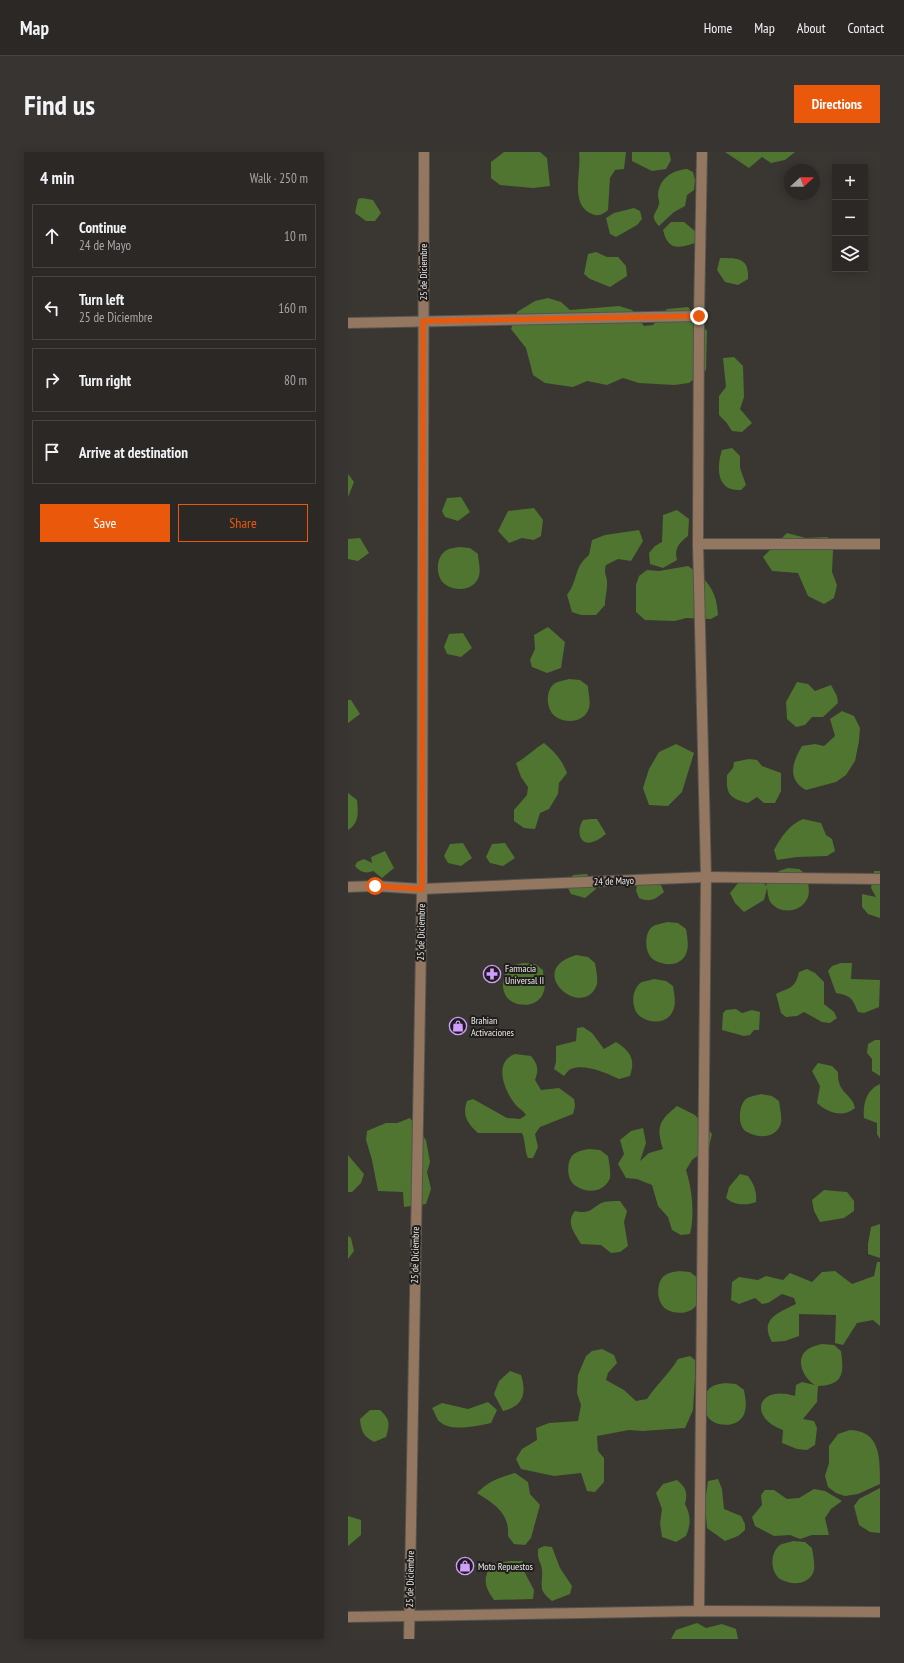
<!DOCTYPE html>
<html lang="en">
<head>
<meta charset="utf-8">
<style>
	:root { --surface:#2c2826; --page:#383432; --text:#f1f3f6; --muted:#a6a6a7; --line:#484443; --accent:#ea580c }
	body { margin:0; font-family:"PT Sans Narrow",sans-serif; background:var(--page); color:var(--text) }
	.controls { position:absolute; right:12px; top:12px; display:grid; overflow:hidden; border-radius:0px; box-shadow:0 2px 10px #0003 }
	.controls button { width:36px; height:36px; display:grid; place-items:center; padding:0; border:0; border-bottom:1px solid var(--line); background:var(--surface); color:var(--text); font:20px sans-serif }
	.compass { position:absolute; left:436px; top:12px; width:36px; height:36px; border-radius:50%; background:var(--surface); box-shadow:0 2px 10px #0003; rotate:69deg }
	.stop { position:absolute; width:12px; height:12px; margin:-9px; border:3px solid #ea580c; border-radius:50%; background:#fff }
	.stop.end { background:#ea580c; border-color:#fff; box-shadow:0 1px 4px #0008 }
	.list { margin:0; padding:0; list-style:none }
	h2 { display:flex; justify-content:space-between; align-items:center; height:52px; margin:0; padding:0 16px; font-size:17px }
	h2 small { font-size:13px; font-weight:400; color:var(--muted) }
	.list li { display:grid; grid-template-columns:26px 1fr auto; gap:12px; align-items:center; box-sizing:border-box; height:64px; margin:0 8px 8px; padding:0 8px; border:1px solid var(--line); border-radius:0px }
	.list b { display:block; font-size:15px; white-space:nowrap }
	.list p { margin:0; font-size:13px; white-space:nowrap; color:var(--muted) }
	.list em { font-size:13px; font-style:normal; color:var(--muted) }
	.actions { display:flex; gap:8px; padding:12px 16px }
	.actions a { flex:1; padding:9px 0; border:1px solid var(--accent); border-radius:0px; text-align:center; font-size:14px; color:var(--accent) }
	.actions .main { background:var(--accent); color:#fff }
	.icon { flex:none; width:22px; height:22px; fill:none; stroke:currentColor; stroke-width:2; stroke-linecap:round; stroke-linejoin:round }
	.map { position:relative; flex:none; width:532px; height:1487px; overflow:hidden; border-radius:0px }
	header { display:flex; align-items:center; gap:24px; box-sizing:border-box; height:56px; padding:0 20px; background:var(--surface); border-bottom:1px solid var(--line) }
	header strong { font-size:19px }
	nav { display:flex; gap:22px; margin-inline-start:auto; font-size:14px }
	.intro { display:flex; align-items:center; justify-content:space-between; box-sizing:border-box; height:96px; padding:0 24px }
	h1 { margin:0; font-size:28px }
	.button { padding:10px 18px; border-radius:0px; background:var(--accent); color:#fff; font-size:14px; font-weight:700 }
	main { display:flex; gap:24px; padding:0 24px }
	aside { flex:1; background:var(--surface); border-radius:0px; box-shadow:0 2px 10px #0003 }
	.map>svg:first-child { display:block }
	.forest { fill:#4f7530 }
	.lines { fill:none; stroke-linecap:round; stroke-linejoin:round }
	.minor-casing { stroke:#56534f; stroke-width:12 }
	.minor { stroke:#937760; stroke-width:10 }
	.route { stroke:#ea580c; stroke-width:5 }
	.labels { text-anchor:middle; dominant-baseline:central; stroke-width:4; stroke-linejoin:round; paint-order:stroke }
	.street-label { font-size:10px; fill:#ebe9e6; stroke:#201e1c }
	.poi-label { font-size:10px; fill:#ebe9e6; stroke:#201e1c; text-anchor:start }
</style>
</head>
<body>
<header>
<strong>Map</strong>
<nav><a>Home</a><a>Map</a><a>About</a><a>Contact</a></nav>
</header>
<div class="intro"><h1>Find us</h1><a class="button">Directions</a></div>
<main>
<aside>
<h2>4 min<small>Walk · 250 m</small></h2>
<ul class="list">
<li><svg class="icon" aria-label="ahead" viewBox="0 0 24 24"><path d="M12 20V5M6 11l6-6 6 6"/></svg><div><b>Continue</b><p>24 de Mayo</p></div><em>10 m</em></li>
<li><svg class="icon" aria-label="left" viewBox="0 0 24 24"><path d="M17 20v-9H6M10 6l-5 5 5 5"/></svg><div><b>Turn left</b><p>25 de Diciembre</p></div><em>160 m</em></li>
<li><svg class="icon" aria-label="right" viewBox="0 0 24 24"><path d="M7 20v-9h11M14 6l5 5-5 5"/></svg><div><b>Turn right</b></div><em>80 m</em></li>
<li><svg class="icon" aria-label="arrive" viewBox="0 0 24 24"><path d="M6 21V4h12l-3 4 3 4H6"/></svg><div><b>Arrive at destination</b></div></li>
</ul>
<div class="actions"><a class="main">Save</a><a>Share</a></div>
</aside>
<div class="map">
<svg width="532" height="1487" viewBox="0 0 532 1487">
	<rect width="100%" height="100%" fill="#3a3632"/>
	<g class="forest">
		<polygon points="156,0 192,0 199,6 202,34 185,36 152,33 143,26 143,10"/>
		<path d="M231,0H278L276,17L267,18L262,26L260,58C255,62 251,65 244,62C221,53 234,19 231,0Z"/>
		<polygon points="284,0 321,0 323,8 318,17 304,19 284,9"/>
		<polygon points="377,0 447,0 437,8 423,11 414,5 401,16"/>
		<path d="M339,17L345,20L347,28L346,38L339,43L337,54L326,60L311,74C301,63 308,63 311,52C312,50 310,46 310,43C311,27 324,18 339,17Z"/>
		<polygon points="14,46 25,48 33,61 27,69 18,69 7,61 10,47"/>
		<polygon points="286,56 292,59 294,67 289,73 268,85 262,82 258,66 266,61"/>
		<path d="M323,70H336L347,79V91C329,97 320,98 315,78Z"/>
		<polygon points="248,100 259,105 270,105 278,114 279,124 262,135 242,127 236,122 240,102"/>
		<path d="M372,106C391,106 401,106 400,127L390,133L377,130L369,118Z"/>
		<polygon points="200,146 213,150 222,158 271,154 284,158 296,174 305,173 319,157 340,155 359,179 358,218 341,231 326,233 291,231 275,226 259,233 239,229 225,235 197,231 185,223 178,196 163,177 169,160 187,149"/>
		<polygon points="386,205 395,214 396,245 392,257 404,271 394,280 384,279 378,270 371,263 371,244 378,235 375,206"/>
		<path d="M384,296L392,304V316L398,333L393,338C369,340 368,316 374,298Z"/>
		<polygon points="0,322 6,330 0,345"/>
		<polygon points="113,345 122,360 110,369 97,365 94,359 99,346"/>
		<polygon points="186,356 195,368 193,384 186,388 174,386 161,391 150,379 160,359"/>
		<path d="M329,358L341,367L340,384C331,391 326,396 329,408L315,416L302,412L301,401L307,394L314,390L315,363Z"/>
		<path d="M291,378L295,389L283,409L270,407L258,413C255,423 260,424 259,433C259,440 257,445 257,453L248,463H233L224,460L219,443C231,427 225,416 241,403L244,388L257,383Z"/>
		<polygon points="439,381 458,386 480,385 485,399 484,420 489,433 486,446 476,452 460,444 450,421 424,419 415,405"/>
		<polygon points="12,386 21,401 10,409 0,407 0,387"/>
		<path d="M111,395L122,396L130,402C130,408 133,417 131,424C127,438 109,440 98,433C87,426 87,404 99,398C102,396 107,396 111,395Z"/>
		<path d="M340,414C359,427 369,439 370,463L363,467L338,466L327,469L297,468L288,460V433L291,424L299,418L311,419Z"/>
		<polygon points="200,475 217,490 213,516 199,521 184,515 182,508 187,497 186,483"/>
		<polygon points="115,481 124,496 113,505 99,502 96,495 101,482"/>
		<path d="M221,527L232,528L240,534C240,541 243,550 241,556C237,570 219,572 208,565C199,559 197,542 204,534C208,529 215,529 221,527Z"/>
		<polygon points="449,530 460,532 467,539 483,533 489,544 490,551 475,565 464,565 457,573 448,575 439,567 438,550"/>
		<polygon points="0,548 3,548 12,562 0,571"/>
		<path d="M494,559L506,564L512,576L511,589L507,609L498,623L488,630L458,638C438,627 445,609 454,594L467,592L476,594L487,584L482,567Z"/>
		<path d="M196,591C207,600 214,608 219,621L211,631L210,642L201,657L192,661L187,677L176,676L166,669V658L179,643L180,635L173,625L168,611C179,605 186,597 196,591Z"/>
		<polygon points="328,592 346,601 334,640 320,654 301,653 295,636 301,617 311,600"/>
		<path d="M401,607L409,608L414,614L433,621V639L427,651H416L409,645L400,651C381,646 378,642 379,623L385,616L386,610Z"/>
		<path d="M0,641L9,648C10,659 12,671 0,678Z"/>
		<path d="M243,667H249L258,682C255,684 251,688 247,689C233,696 227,680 235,668Z"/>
		<path d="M455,667L473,671L478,683L484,687L487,699L479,704L449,705L429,708L426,698C433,685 441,673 455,667Z"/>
		<polygon points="115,691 124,706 113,714 100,711 96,704 102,692"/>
		<polygon points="157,691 167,706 155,714 142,711 138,705 144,692"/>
		<path d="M37,699L46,716L34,726L25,719C18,722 12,720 7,714L9,710L16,707L24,711L23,705Z"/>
		<path d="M440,716L451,717L459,723C460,730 462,739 460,745C455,759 436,763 425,753C420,749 420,742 419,736L416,748L396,760L387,751L382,741L399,720L409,721L418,734C424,722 427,720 440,716Z"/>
		<polygon points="526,719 532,719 532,766 520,762 514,755 514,742 528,745 523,736"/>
		<polygon points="239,722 248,737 237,746 223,742 220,736 225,723"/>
		<path d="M312,731L316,740C307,747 303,751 291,746L288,739L289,733Z"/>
		<path d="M319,770L330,771L338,777C339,784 341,793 339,799C335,814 318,815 306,808C297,802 296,785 302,777C306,772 313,772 319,770Z"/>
		<path d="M228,803L240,805L247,811C248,817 250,826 249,832C237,870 174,819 228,803Z"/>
		<path d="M176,811L187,812L195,818C195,824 198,833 196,839C192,854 174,856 163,849C153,843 153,826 159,818C163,813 170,812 176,811Z"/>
		<path d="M493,811H504L503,827L532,828L531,855L516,861L510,860C504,846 504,844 488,841L480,819L484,814Z"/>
		<path d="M459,817L467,821L476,830V852L486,860L489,866L482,871L474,870L456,860L449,864L438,865L433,861L428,842C442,835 447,837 451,820Z"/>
		<path d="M306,827L318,829L325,834C326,841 328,850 326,856C322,871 305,873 293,865C282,858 283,836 294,830C298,829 303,828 306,827Z"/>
		<polygon points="388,857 394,861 404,858 412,860 411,878 406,878 402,883 396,884 374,878 375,861 378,858"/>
		<path d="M235,875L244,881L256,897L268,890C282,899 288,907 282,924L271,927C259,921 236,911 223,917C220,918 218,922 216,924L206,917L208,910V894L228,889L229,876Z"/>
		<polygon points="527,888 532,888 532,924 524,919 524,907 519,901 520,892"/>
		<path d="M167,902L183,904C190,913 191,917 187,928L193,938L211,936L226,947L227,954L225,962L192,975L187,982L190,995L185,1006H180C176,997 178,990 174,981H130C119,971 114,963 119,949L125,947L159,966L172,967L178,963C175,958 170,956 167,952C156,938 145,910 167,902Z"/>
		<path d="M470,911L484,914L490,920C489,942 504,941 507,956C495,966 480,961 469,951L472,934L464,919Z"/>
		<path d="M532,932V987L529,982V971L516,966C515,952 518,938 532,932Z"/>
		<path d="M413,942L424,944L431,949C432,956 434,965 433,971C429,986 411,987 399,980C390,975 390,958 396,949C400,944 407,944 413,942Z"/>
		<path d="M329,954L347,963L364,982L361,995L344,1008L338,1018C344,1036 347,1064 342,1082L333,1083L324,1078L320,1065L310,1054L304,1033L289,1027L278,1026L270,1012L276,1002L272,988L283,979L295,976L298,991L292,1009L301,1001L315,997C308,974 311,969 329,954Z"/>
		<polygon points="62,966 78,988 82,1010 79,1020 83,1037 78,1052 56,1055 55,1040 30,1039 24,1008 18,988 19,979 38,971 49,971"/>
		<path d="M241,997L252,998L260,1004C261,1010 263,1019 262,1026C257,1040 239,1042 228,1034C219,1029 218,1012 224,1004C228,999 236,998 241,997Z"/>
		<polygon points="0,1003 16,1022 13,1031 4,1040 0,1040"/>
		<path d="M392,1022L400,1024C406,1032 409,1040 408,1050C398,1054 385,1053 378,1046L381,1035Z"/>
		<polygon points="476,1038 499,1040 506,1049 506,1059 496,1066 472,1070 466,1059 464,1048"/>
		<path d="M272,1049L279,1059L276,1070L280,1094L272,1100L263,1101L253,1093L233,1092C227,1081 217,1071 227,1059C244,1063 243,1055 256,1050C261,1049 268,1049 272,1049Z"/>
		<polygon points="532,1072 532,1106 520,1102 520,1092 523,1075"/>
		<polygon points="0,1084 3,1086 6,1099 0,1107"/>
		<path d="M529,1110H532V1174L525,1168L509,1171L495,1193L487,1191L488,1163L451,1162V1184L437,1189L424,1190C411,1167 430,1161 448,1152L446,1146L434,1142L420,1151L414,1152L407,1146L391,1152L383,1148L384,1130L391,1125L410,1128L418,1124L435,1128L442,1121L464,1130L474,1120L487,1119L504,1132L526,1124Z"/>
		<path d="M331,1119L342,1120L350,1126C350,1132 353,1141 351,1147C348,1162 329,1164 318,1157C309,1151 308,1134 314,1126C318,1121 325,1120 331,1119Z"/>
		<path d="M474,1192L486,1193L493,1199C496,1221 496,1233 470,1234L469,1250L455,1267L466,1269L469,1276L467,1293L459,1298L449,1297L434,1291L435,1278C399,1265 410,1232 447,1244L448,1233L454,1230L467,1233C455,1226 445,1205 462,1196C465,1194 470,1193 474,1192Z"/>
		<path d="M254,1197L266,1203L269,1211L260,1221L258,1228L276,1238L288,1249L299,1247C309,1232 321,1222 330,1207L342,1204L347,1208V1226L345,1258L337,1276L295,1279L281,1278L249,1284L250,1299L256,1306V1330L247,1340L239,1339L233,1321L206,1324L173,1317L168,1307L174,1297L189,1288L188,1276L201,1271L230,1269L233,1253L229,1241L230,1223L238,1204L244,1199Z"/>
		<path d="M162,1219L173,1223C179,1242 175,1254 155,1259L146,1242L151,1229Z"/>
		<path d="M377,1231L388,1232L396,1238C397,1244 399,1253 397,1259C394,1274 375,1276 364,1269C355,1263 354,1246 360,1238C364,1233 371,1232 377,1231Z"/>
		<path d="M140,1250L149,1258L143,1271C128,1274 101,1281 90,1268C88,1265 86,1259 84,1256L94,1251L120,1257Z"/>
		<path d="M22,1258H32C42,1267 42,1272 38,1285L26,1290C15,1284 13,1279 12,1267Z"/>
		<path d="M502,1278C532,1279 532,1304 532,1332L510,1342L497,1344L488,1341L480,1335L477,1324L481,1311V1294L490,1282Z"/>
		<path d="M167,1321L180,1330L182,1342L192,1353L183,1386L177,1393L166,1392L160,1384C162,1361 146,1352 129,1341C140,1329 152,1325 167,1321Z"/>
		<polygon points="370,1327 374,1337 376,1357 393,1364 397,1372 397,1378 390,1384 377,1389 359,1376 357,1351 360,1329"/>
		<path d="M329,1328C338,1336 340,1340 337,1352C343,1364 343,1372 338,1384L328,1390L314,1385L312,1371L314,1357L308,1341L315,1332Z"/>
		<polygon points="532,1336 532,1381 522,1380 511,1373 506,1354 511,1347"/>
		<polygon points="466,1337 477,1339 494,1349 483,1357 477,1366 481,1383 464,1383 452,1387 442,1383 426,1384 407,1374 404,1365 414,1353 413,1343 417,1338 426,1338 439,1347 451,1346"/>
		<polygon points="0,1364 13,1368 13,1383 0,1394"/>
		<path d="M445,1389L457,1390L464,1396C465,1403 467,1412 466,1418C462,1433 444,1434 432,1427C423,1421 422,1404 429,1396C432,1391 440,1391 445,1389Z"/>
		<path d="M196,1394L204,1395L212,1416L224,1434L222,1442L204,1449C189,1437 195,1434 194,1418C193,1409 189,1409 190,1397Z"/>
		<path d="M162,1409H175L177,1421L186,1438L185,1447L146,1448C136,1434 135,1427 143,1412Z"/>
		<polygon points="349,1471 358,1476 374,1472 388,1477 390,1487 323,1487 328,1478"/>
	</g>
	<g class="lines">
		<defs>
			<g id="minor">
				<polyline points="0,171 351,164"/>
				<polyline points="350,392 532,392"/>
				<polyline points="0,735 27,734 74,737 358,725 532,727"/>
				<polyline points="351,1459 358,725 350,392 351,164 354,0"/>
				<polyline points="0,1465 351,1459 532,1460"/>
				<polyline points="61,1487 74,737 76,0"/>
			</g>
		</defs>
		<use href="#minor" class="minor-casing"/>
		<use href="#minor" class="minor"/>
	</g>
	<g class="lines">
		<polyline class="route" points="27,734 74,737 75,169 351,164"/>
	</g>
	<defs>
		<symbol id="pharmacy-ring" viewBox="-11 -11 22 22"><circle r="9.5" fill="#201e1c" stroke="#d19dfe" stroke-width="1.5"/><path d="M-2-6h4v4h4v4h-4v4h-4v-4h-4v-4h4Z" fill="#d19dfe"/></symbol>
		<symbol id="shop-ring" viewBox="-11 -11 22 22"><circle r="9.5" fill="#201e1c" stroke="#d19dfe" stroke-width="1.5"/><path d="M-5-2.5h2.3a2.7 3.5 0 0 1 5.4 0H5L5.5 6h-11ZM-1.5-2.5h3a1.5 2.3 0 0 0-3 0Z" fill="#d19dfe"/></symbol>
	</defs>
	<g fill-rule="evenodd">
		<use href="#pharmacy-ring" x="134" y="812" width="20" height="20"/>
		<use href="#shop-ring" x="100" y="864" width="20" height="20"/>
		<use href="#shop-ring" x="107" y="1404" width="20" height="20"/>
	</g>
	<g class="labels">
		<g class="street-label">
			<text transform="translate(75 120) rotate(-90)">25 de Diciembre</text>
			<text transform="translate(266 729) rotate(-2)">24 de Mayo</text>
			<text transform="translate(73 780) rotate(-89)">25 de Diciembre</text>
			<text transform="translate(67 1103) rotate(-89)">25 de Diciembre</text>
			<text transform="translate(62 1427) rotate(-89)">25 de Diciembre</text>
		</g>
		<g class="poi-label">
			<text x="157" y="816">Farmacia<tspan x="157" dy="12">Universal II</tspan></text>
			<text x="123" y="868">Brahian<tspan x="123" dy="12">Activaciones</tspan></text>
			<text x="130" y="1414">Moto Repuestos</text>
		</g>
	</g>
</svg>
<div class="controls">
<button>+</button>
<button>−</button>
<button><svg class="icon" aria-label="layers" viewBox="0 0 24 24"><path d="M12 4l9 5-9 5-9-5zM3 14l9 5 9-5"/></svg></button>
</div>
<svg class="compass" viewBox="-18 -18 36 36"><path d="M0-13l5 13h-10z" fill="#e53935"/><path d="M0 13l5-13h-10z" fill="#a6a6a7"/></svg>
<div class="stop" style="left:27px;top:734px"></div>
<div class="stop end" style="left:351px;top:164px"></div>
</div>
</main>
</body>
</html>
